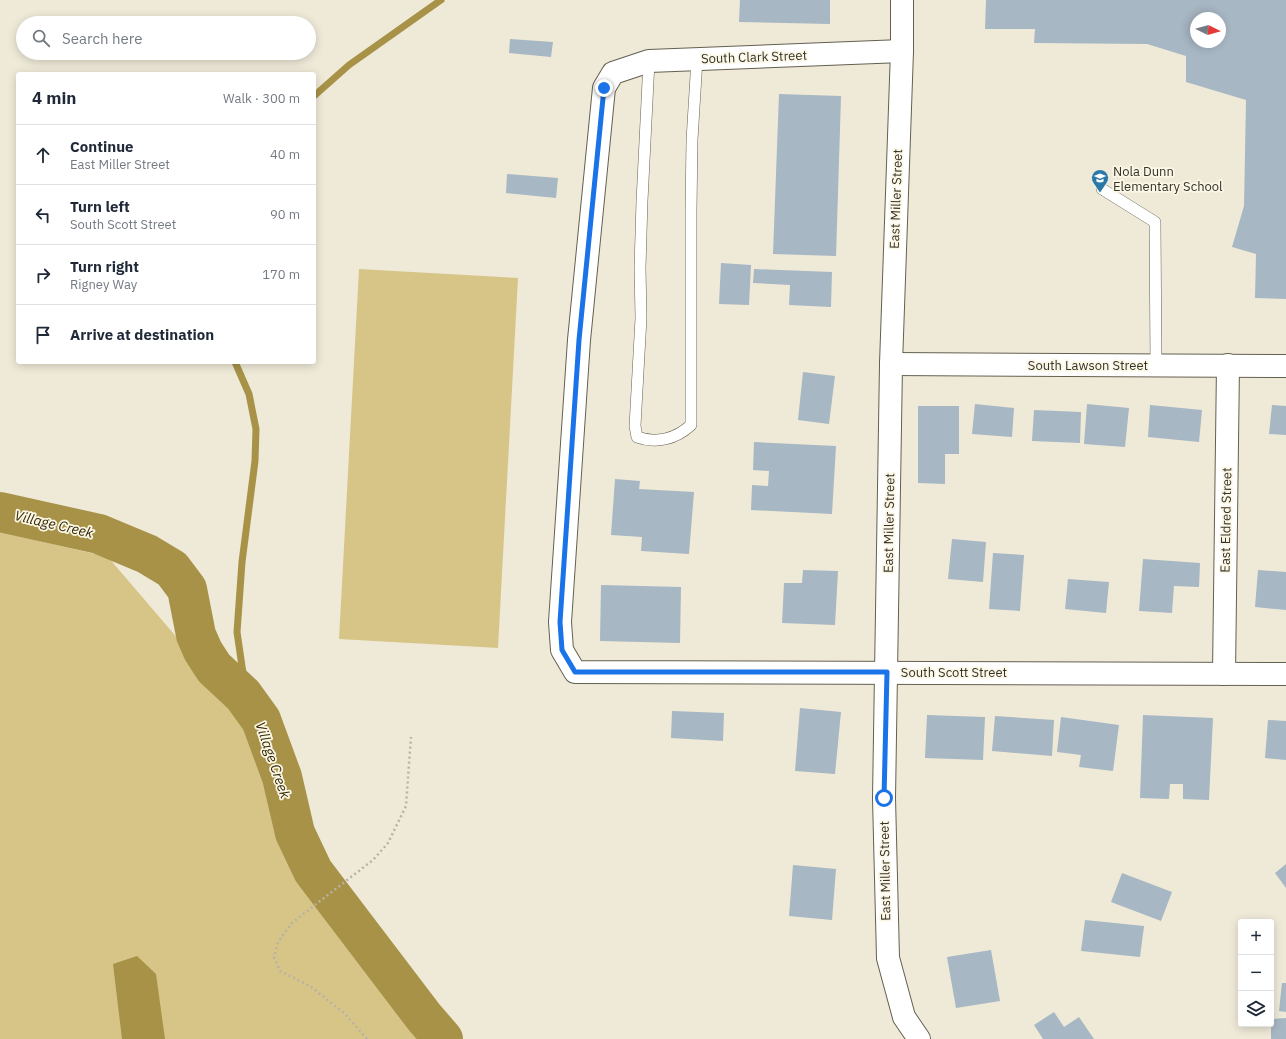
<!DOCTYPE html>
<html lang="en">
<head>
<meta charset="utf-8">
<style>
	:root { --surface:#fff; --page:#f2f2f3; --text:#1f2937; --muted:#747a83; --line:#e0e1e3 }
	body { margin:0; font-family:"IBM Plex Sans",sans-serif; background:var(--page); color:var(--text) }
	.controls { position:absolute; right:12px; bottom:12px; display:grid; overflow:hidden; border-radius:4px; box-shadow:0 2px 10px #0003 }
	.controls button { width:36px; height:36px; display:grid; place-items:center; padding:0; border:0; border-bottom:1px solid var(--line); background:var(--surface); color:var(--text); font:20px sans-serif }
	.compass { position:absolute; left:1190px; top:12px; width:36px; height:36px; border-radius:50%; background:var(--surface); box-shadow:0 2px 10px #0003; rotate:95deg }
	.stop { position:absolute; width:12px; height:12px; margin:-9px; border:3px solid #1a73e8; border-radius:50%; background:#fff }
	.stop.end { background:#1a73e8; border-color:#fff; box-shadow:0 1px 4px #0008 }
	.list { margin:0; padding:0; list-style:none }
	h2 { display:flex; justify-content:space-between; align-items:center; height:52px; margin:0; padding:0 16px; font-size:17px }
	h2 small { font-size:13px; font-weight:400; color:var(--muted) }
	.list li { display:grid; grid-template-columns:26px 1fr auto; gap:12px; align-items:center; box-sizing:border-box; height:60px; padding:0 16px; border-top:1px solid var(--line) }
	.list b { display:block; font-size:15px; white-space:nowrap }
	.list p { margin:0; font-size:13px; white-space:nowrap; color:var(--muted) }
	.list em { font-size:13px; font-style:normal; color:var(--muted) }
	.icon { flex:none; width:22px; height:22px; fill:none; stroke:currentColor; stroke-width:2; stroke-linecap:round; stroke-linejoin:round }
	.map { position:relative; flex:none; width:1286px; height:1039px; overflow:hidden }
	.search { position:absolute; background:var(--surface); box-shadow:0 2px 10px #0003; left:16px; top:16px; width:300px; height:44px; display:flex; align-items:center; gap:10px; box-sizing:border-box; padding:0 14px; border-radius:22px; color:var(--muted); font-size:15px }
	.panel { position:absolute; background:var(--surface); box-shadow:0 2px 10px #0003; left:16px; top:72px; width:300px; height:292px; border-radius:4px }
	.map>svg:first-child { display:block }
	.green { fill:#d7c588 }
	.water { fill:#a79248 }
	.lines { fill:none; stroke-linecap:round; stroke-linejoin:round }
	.stream { stroke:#a79248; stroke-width:7 }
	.river { stroke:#a79248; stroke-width:40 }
	.building { fill:#a7b7c3; fill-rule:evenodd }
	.service-casing { stroke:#646050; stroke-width:12 }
	.minor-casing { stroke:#646050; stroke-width:24 }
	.path { stroke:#b7b2a4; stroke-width:2.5; stroke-dasharray:2 3; stroke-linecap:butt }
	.service { stroke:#fff; stroke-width:11 }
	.minor { stroke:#fff; stroke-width:22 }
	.route { stroke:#1a73e8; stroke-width:5 }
	.labels { text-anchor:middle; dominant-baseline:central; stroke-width:3.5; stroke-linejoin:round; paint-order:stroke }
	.street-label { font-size:13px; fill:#34322b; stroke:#fcf7e5 }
	.poi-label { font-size:13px; fill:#34322b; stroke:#fcf7e5; text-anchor:start }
	.water-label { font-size:14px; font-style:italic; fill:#342b09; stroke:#fcf7e5 }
</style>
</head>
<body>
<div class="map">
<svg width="1286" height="1039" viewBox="0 0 1286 1039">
	<rect width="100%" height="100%" fill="#efead8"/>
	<g class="green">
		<polygon points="359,269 518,278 498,648 339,639"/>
		<polygon points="0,532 108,557 256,730 299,869 428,1039 0,1039"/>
	</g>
	<polygon class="water" points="137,956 156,974 165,1039 122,1039 113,964"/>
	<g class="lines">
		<g class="stream">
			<polyline points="314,96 349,65 441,0"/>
			<polyline points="235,362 249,394 256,429 255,461 242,562 237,632 244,680 243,695"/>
		</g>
		<polyline class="river" points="0,512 99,534 147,554 172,569 187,589 196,635 203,651 214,668 243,695 261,720 282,777 295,833 313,871 424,1017 443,1039"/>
	</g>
	<g class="building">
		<polygon points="740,0 830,0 830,24 739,22"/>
		<path d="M986,0H1286V299L1255,298L1256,254L1232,247L1244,206L1246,100L1186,82V56L1147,44L1034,43L1035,29H985ZM1196,18H1220V42H1196Z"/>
		<polygon points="510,39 553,42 551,57 509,53"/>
		<polygon points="779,94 841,96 836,256 773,254"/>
		<polygon points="507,174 558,178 556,198 506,193"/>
		<polygon points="721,263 751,265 749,305 719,304"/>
		<polygon points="754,269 832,272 831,307 789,305 790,285 753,283"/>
		<polygon points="803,372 835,376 829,424 798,420"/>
		<polygon points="975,404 1014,408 1012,437 972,434"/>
		<polygon points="1087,404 1129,408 1125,447 1084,444"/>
		<polygon points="1150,405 1202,410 1199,442 1148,437"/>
		<polygon points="1272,405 1286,406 1286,435 1269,434"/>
		<polygon points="918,406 959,406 959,454 945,454 945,484 918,483"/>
		<polygon points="1034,410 1081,412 1080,443 1032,441"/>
		<polygon points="754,442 836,446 832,514 751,510 752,485 768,486 769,471 753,470"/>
		<polygon points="615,479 640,481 639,489 694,492 689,554 641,551 642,537 611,535"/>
		<polygon points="952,539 986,542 983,582 948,579"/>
		<polygon points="993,553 1024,555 1020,611 989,609"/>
		<polygon points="1143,559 1200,563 1199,587 1174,586 1172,613 1139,611"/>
		<polygon points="803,570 838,571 835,625 782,623 784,583 802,583"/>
		<polygon points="1258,570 1286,572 1286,610 1255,607"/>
		<polygon points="1068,579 1109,582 1106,613 1065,609"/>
		<polygon points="601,585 681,587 680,643 600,641"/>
		<polygon points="800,708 841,712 835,774 795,771"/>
		<polygon points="672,711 724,713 723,741 671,738"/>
		<polygon points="927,715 985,717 983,760 925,758"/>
		<polygon points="1143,715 1213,718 1209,800 1183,799 1183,784 1170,784 1169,799 1140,798"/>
		<polygon points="995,716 1054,720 1052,756 992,751"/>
		<polygon points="1061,717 1119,725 1113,771 1079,767 1081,755 1057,752"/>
		<polygon points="1268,720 1286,721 1286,760 1265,758"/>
		<polygon points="1286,864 1286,888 1275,873"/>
		<polygon points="793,865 836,869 832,920 789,916"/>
		<polygon points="1122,873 1172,892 1161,921 1111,902"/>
		<polygon points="1085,920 1144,926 1140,957 1081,951"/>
		<polygon points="991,950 1000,1001 956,1008 947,957"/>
		<polygon points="1282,983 1286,983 1286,1012 1279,1011"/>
		<polygon points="1054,1012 1064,1027 1079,1017 1094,1039 1043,1039 1034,1025"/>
		<polygon points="1286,1018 1286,1039 1271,1039 1271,1019"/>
	</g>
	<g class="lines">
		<defs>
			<g id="service">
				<path d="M649,61L642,201L640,268L641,318L635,426L637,437C656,444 676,439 691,425V210L692,140L697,59"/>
				<polyline points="1102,189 1155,222 1156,365"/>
			</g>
			<g id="minor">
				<polyline points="902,0 902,51 891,364 884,798 888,958 904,1017 919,1039"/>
				<polyline points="902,51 649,61 613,73 604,88 579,340 560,622 562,650 575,672 1286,674"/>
				<polyline points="891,364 1286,366"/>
				<polyline points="1224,674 1228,365"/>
			</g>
		</defs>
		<use href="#service" class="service-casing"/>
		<use href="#minor" class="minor-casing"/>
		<polyline class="path" points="367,1039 344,1013 310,986 280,971 274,957 278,942 293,922 373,860 388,843 406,806 411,737"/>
		<use href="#service" class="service"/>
		<use href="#minor" class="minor"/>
	</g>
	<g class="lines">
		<polyline class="route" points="604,88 579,340 560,622 562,650 575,672 887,672 884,798"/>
	</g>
	<defs>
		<symbol id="school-pin" viewBox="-11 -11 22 30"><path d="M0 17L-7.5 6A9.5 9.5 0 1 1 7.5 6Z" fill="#2a77aa" stroke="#fcf7e5"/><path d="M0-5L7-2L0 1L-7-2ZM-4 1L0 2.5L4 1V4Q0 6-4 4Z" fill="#fff"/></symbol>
	</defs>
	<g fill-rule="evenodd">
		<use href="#school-pin" x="1090" y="168" width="20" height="27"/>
	</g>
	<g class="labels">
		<g class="street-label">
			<text transform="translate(754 57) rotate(-2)">South Clark Street</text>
			<text transform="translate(896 199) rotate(-88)">East Miller Street</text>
			<text x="1088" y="365">South Lawson Street</text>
			<text transform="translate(1226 520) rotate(-89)">East Eldred Street</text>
			<text transform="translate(889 523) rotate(-89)">East Miller Street</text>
			<text x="954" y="672">South Scott Street</text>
			<text transform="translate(885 871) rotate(-91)">East Miller Street</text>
		</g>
		<g class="poi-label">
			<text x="1113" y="171">Nola Dunn<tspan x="1113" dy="15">Elementary School</tspan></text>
		</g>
		<g class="water-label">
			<text transform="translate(54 524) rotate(13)">Village Creek</text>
			<text transform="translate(273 760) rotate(71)">Village Creek</text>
		</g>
	</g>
</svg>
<div class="controls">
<button>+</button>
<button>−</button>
<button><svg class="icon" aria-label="layers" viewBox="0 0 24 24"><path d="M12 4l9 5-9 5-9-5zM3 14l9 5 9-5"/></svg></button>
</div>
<svg class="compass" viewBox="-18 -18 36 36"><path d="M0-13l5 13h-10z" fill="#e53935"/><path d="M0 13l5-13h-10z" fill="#747a83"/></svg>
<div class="stop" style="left:884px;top:798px"></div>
<div class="stop end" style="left:604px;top:88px"></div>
<div class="search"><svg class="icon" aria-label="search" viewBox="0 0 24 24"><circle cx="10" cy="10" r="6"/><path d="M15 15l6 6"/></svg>Search here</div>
<section class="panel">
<h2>4 min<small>Walk · 300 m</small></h2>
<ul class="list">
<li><svg class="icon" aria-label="ahead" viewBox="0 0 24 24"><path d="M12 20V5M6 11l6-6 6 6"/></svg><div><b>Continue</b><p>East Miller Street</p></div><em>40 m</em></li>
<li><svg class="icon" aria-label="left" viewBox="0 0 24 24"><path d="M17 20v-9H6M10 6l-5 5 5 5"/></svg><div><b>Turn left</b><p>South Scott Street</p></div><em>90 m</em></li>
<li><svg class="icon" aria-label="right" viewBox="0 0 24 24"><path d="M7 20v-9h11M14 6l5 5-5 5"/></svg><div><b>Turn right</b><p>Rigney Way</p></div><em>170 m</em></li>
<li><svg class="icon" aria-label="arrive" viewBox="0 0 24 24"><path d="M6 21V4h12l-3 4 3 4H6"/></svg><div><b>Arrive at destination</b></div></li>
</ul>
</section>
</div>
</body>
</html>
